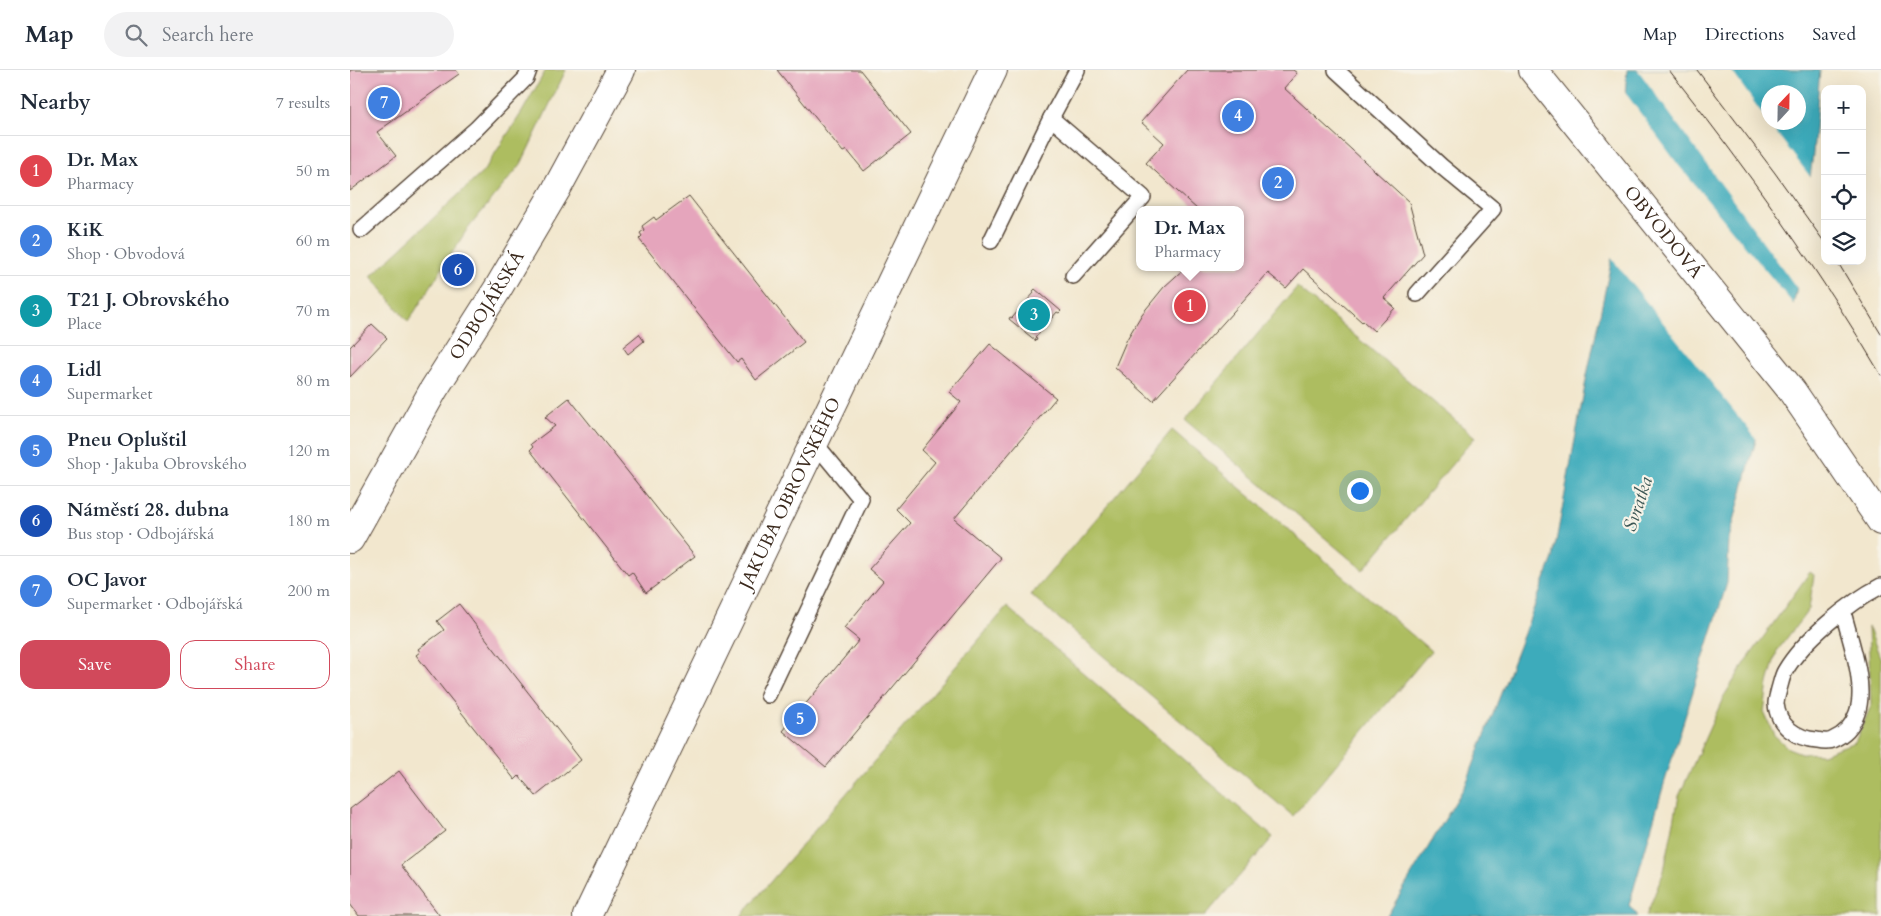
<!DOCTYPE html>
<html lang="en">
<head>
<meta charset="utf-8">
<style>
	:root { --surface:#fff; --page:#f2f2f3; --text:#1f2937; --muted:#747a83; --line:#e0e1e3; --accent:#d1495b }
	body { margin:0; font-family:Cardo,serif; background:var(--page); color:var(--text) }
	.controls { position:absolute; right:15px; top:15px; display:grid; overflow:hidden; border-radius:10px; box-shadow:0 5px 20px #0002 }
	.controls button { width:45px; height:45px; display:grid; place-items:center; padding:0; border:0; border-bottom:1px solid var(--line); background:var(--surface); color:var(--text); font:25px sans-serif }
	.compass { position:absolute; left:1411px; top:15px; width:45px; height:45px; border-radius:50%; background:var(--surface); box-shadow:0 5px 20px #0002; rotate:22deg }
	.you { position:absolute; left:1009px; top:420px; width:18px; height:18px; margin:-12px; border:4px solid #fff; border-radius:50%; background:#1a73e8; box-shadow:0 0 0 8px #1a73e833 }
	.badge { display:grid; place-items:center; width:32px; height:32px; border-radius:50%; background:var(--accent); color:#fff; font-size:16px; font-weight:700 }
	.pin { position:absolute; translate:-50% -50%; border:2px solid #fff; box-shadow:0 1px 5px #0006 }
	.popup { position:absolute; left:786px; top:136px; width:108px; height:65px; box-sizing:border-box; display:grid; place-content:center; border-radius:10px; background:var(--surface); filter:drop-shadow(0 1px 4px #0005); font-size:16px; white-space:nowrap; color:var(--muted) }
	.popup b { font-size:19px; color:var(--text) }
	.popup::after { content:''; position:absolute; left:50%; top:100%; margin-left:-10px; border:10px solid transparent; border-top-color:var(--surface) }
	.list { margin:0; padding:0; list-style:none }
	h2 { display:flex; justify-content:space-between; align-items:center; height:65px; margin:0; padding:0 20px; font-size:21px }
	h2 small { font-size:16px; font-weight:400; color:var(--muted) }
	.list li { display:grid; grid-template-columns:32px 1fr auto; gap:15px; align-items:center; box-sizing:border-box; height:70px; padding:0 20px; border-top:1px solid var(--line) }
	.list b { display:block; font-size:19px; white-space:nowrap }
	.list p { margin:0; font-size:16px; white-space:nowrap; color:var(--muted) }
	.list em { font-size:16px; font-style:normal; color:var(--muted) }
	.actions { display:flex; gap:10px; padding:15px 20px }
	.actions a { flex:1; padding:11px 0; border:1px solid var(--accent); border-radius:15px; text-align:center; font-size:18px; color:var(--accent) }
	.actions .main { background:var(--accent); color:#fff }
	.icon { flex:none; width:28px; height:28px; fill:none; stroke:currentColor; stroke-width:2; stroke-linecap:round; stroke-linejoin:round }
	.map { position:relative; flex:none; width:1531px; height:846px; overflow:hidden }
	header { display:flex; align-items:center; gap:30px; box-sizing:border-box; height:70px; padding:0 25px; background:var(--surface); border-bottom:1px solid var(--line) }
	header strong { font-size:24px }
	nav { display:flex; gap:28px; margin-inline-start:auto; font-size:18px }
	.search { width:350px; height:45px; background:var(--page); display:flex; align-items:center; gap:12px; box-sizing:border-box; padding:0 18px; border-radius:28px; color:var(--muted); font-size:19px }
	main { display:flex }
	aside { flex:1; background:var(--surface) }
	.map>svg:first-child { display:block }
	.green { fill:#adbd60; stroke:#74743f }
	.water { fill:#3dabbb; stroke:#3c6a6c; fill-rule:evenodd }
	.pier { fill:#f2e7ce }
	.building { fill:#e5a5bc }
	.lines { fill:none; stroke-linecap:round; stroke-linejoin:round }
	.service-casing { stroke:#564638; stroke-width:18 }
	.minor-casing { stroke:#564638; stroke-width:30 }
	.tertiary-casing { stroke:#564638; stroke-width:30 }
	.secondary-casing { stroke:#564638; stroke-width:30 }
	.service { stroke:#fff; stroke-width:15 }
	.minor { stroke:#fff; stroke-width:28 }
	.tertiary { stroke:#fff; stroke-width:28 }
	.secondary { stroke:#fff; stroke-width:28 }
	.tram { stroke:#3b2a1e; stroke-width:1 }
	.labels { text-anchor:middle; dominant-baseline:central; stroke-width:4.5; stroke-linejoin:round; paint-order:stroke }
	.street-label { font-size:18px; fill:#3b2a1e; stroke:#f7f3e8 }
	.water-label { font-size:19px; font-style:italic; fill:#3c5755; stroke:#f7f3e8 }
</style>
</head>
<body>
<header>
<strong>Map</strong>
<div class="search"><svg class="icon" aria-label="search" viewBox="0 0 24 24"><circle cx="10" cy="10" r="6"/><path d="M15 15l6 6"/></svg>Search here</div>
<nav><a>Map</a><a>Directions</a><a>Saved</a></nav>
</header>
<main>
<aside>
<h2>Nearby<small>7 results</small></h2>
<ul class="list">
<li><span class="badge" style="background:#e0444e">1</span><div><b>Dr. Max</b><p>Pharmacy</p></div><em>50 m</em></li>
<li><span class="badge" style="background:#3f7fe0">2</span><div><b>KiK</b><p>Shop · Obvodová</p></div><em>60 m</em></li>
<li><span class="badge" style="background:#0f9aa8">3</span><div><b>T21 J. Obrovského</b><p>Place</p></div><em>70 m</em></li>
<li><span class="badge" style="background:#3f7fe0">4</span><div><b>Lidl</b><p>Supermarket</p></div><em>80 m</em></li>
<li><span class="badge" style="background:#3f7fe0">5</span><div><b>Pneu Opluštil</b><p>Shop · Jakuba Obrovského</p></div><em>120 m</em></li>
<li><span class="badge" style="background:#1a4fb4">6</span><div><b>Náměstí 28. dubna</b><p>Bus stop · Odbojářská</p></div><em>180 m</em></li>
<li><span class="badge" style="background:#3f7fe0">7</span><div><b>OC Javor</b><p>Supermarket · Odbojářská</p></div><em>200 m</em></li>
</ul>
<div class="actions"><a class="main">Save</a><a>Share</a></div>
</aside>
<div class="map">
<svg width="1531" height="846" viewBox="0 0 1531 846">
	<rect width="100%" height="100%" fill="#f7f3e8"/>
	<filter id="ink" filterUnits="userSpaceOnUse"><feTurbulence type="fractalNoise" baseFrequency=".02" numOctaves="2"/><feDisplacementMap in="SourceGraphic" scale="10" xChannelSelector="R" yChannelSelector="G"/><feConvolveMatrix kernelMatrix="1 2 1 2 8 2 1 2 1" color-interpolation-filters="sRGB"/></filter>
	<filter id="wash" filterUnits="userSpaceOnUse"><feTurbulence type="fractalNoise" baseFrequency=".0096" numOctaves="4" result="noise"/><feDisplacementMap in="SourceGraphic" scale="20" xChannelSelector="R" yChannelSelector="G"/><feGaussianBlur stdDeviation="1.12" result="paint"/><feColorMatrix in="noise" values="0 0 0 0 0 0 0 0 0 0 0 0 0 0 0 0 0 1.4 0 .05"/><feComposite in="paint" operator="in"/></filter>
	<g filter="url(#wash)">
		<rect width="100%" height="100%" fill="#f2e7ce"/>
		<g class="green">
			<polygon points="196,0 216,0 171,94 116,161 58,252 21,206 133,102 172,42"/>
			<polygon points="947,217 1125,367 1013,500 835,350"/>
			<polygon points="822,360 1081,581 943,746 681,525"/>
			<polygon points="1460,502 1464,505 1459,539 1427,581 1418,613 1414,642 1424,665 1438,678 1451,683 1472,684 1505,672 1521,636 1518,556 1531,590 1531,846 1296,846 1314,801 1329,726 1374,626 1397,590"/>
			<polygon points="657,537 923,767 855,846 391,846"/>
		</g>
		<path class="water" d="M1277,0H1470L1463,84L1446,223L1379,469L1377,513L1314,714L1279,835L1288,846H1037L1116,714L1203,488L1237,305L1262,188ZM1418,22H1448V52H1418Z"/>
		<g class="pier">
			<polygon points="1288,0 1381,0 1418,52 1462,109 1449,221"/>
			<polygon points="1274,21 1329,96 1445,236 1408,371 1259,185"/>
		</g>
		<g id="blocks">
			<g class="building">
				<polygon points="0,0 106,0 109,4 27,62 46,86 0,121"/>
				<polygon points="427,0 510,0 561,64 514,101 497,80 493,82"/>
				<polygon points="837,0 943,0 947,3 934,18 1059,132 1073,184 1034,228 1045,238 1024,261 1013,251 1012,252 953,199 936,218 918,203 803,331 765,297 777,269 792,244 814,217 836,197 890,197 890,140 848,140 796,93 814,73 791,52"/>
				<polygon points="339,126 454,272 406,310 391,289 387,292 289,169 292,166 290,163 294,160 292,156 304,147 306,150"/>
				<polygon points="685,219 711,241 709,243 707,242 685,268 687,269 686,271 659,249 660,247 662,248 684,223 683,221"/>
				<polygon points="22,254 37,268 0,307 0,277"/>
				<polygon points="289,264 294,271 278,284 273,277"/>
				<polygon points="640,274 706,328 604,449 651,488 476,697 433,661 509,570 494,558 533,511 519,499 560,453 546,439 585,392 572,380 611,332 599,322"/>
				<polygon points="219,328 345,486 296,523 282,502 278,505 180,380 183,377 181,374 205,356 195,347"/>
				<polygon points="109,534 231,690 186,726 169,706 165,710 66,585 70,582 68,579 94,560 87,551"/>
				<polygon points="49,701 95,761 51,795 90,846 9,846 0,834 0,739"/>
			</g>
		</g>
	</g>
	<g filter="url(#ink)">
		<use href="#blocks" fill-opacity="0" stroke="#564638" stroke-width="1"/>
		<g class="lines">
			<defs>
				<g id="service">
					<polyline points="986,0 1091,96 1143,139 1067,224"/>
					<polyline points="701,48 793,127 723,206"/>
					<polyline points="11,160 126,59 176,8 179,0"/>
					<polyline points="641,171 701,48 727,0"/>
					<path d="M1493,542C1500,570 1517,615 1507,643C1503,655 1494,665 1482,670C1478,672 1472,671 1467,670C1447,669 1428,656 1426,634C1426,629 1428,624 1429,619C1431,613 1432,606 1435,601C1453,570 1500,532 1531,516"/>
					<polyline points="418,625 511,429 464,372"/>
				</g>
				<g id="minor">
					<path id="s1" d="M237,846L643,0"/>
				</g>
				<g id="tertiary">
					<path id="s2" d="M0,469L84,319L147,220L206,120L271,0"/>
				</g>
				<g id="secondary">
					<path id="s3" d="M1183,0L1442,321L1531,451"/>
				</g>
			</defs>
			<use href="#service" class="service-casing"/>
			<use href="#minor" class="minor-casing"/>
			<use href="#tertiary" class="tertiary-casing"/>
			<use href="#secondary" class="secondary-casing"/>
			<use href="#service" class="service"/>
			<use href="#minor" class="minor"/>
			<use href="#tertiary" class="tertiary"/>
			<use href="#secondary" class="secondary"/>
			<g class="tram">
				<path d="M1319,0C1396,98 1468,198 1531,305"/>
				<polyline points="1347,0 1425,103 1475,173"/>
				<polyline points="1487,191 1531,264"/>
			</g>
		</g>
	</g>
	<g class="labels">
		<g class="street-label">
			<text stroke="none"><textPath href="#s3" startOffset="208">OBVODOVÁ</textPath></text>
			<text stroke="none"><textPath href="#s2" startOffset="271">ODBOJÁŘSKÁ</textPath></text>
			<text stroke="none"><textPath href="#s1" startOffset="469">JAKUBA OBROVSKÉHO</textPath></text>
		</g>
		<g class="water-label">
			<text transform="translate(1288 434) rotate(-72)">Svratka</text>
		</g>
	</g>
</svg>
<div class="controls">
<button>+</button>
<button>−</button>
<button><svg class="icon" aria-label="locate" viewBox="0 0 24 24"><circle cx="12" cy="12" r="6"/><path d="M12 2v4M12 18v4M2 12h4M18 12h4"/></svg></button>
<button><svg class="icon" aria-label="layers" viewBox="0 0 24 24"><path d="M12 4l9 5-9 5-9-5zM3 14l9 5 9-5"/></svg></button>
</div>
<svg class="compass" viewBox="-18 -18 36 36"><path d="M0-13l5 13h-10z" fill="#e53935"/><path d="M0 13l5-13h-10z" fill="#747a83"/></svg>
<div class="you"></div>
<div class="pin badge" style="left:840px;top:236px;background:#e0444e">1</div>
<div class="popup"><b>Dr. Max</b>Pharmacy</div>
<div class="pin badge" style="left:928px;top:113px;background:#3f7fe0">2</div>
<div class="pin badge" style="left:684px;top:245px;background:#0f9aa8">3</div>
<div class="pin badge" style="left:888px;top:46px;background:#3f7fe0">4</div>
<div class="pin badge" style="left:450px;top:649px;background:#3f7fe0">5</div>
<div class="pin badge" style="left:108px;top:200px;background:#1a4fb4">6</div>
<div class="pin badge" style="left:34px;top:33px;background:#3f7fe0">7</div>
</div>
</main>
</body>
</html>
